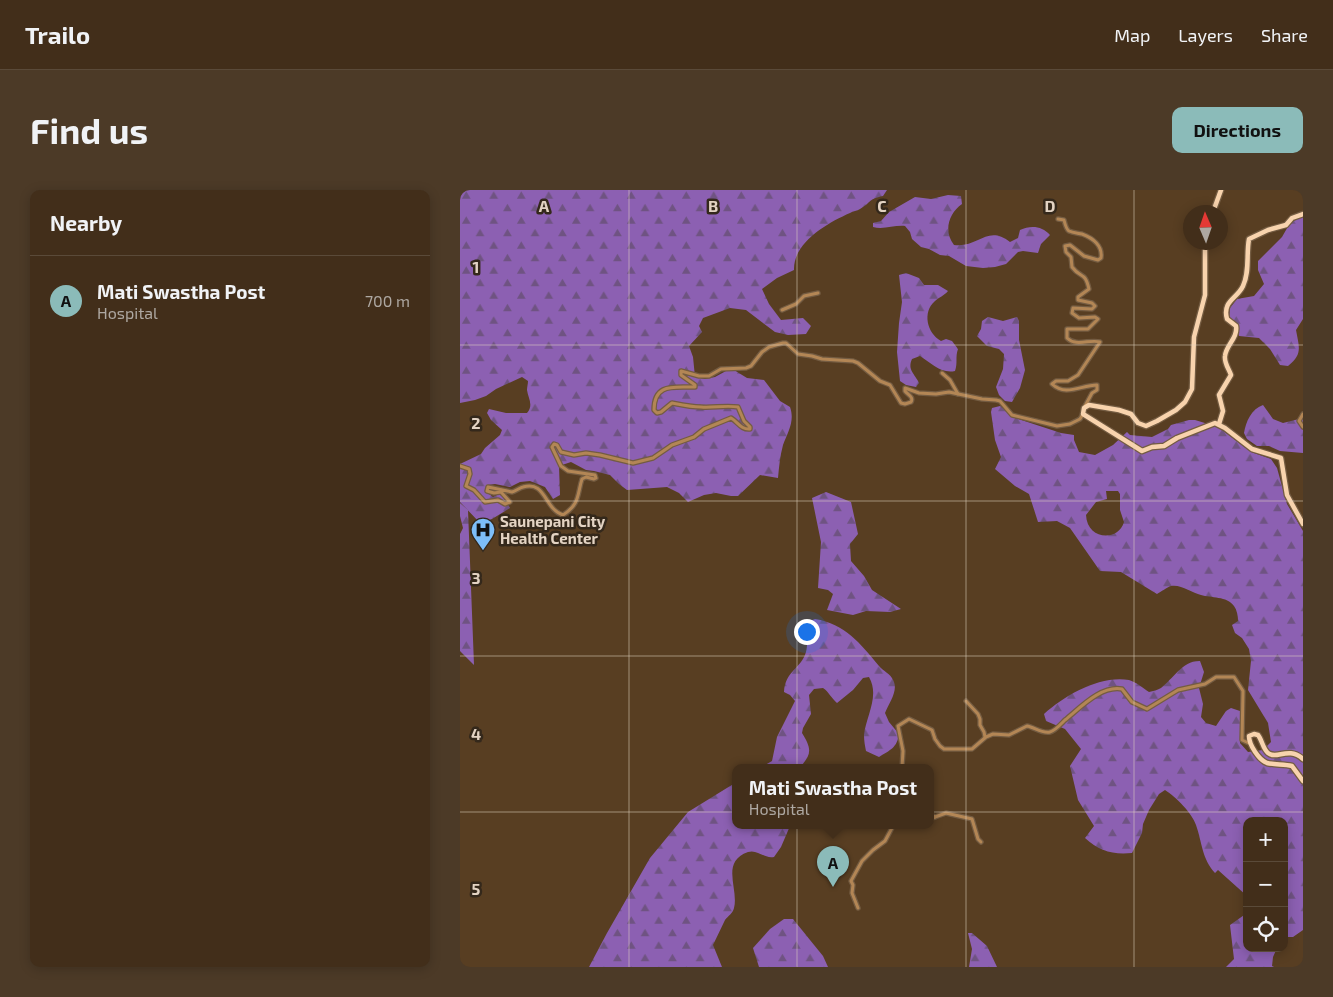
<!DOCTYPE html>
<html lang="en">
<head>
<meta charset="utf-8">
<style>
	:root { --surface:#422e1a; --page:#4c3a27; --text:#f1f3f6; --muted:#aea8a2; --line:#5a4a39; --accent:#8bbbb9 }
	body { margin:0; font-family:"Exo 2",sans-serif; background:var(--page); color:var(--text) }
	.controls { position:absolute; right:15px; bottom:15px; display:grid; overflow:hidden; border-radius:10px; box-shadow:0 2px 12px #0003 }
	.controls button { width:45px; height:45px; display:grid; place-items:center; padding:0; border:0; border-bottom:1px solid var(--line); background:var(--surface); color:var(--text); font:25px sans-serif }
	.compass { position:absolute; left:723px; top:15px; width:45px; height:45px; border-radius:50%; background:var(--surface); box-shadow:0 2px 12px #0003; rotate:358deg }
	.you { position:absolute; left:346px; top:441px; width:18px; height:18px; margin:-12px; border:4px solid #fff; border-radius:50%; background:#1a73e8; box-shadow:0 0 0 8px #1a73e833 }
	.badge { display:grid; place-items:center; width:32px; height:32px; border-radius:50%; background:var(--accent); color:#111; font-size:16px; font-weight:700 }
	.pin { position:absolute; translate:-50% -41px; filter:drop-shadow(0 1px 2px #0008) }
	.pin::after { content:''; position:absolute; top:26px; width:18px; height:15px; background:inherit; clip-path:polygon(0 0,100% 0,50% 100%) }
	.popup { position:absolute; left:272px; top:574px; width:202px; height:65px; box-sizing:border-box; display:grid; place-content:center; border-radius:10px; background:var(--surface); filter:drop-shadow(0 1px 4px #0005); font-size:16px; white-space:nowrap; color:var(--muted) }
	.popup b { font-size:19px; color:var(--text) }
	.popup::after { content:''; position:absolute; left:50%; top:100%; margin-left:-10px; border:10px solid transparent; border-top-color:var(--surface) }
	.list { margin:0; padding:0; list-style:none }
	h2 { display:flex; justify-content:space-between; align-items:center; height:65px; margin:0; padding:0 20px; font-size:21px }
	h2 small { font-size:16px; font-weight:400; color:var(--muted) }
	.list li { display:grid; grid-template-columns:32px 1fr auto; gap:15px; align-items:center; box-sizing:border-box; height:90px; padding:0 20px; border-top:1px solid var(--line) }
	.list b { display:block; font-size:19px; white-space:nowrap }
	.list p { margin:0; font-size:16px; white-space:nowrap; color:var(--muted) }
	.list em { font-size:16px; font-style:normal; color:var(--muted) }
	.icon { flex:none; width:28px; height:28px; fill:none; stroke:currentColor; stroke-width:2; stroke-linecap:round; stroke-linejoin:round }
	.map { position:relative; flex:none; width:843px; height:777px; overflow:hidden; border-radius:10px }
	header { display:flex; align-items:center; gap:30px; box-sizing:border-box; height:70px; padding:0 25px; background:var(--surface); border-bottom:1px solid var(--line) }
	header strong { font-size:24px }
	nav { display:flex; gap:28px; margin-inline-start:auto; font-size:18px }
	.intro { display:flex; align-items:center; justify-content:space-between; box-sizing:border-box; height:120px; padding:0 30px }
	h1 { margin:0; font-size:35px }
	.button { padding:12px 22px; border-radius:10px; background:var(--accent); color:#111; font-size:18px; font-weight:700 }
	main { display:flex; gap:30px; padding:0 30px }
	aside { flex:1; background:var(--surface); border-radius:10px; box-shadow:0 2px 12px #0003 }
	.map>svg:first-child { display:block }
	.forest { fill:url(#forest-firs); fill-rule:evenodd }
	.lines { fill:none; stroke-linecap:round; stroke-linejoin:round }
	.minor-casing { stroke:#745c42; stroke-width:5.5 }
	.major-casing { stroke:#745c42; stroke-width:7 }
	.minor { stroke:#b38655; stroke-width:3 }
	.major { stroke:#f8d3ad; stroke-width:4.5 }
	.grid { fill:none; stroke:#e3d3c3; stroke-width:1; stroke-opacity:0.55 }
	.labels { text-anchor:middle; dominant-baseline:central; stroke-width:5; stroke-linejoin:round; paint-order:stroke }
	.poi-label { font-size:15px; font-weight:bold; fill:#e3d3c3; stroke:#34281b; text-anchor:start }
	.grid-label { font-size:16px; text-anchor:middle; font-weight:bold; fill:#e3d3c3; stroke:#34281b; stroke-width:5; stroke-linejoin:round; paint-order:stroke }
</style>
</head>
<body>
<header>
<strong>Trailo</strong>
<nav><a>Map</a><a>Layers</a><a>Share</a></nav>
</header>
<div class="intro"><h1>Find us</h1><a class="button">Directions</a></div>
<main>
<aside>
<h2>Nearby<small></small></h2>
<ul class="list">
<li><span class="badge">A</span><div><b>Mati Swastha Post</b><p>Hospital</p></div><em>700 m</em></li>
</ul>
</aside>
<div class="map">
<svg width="843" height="777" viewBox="0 0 843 777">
	<defs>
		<pattern id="forest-firs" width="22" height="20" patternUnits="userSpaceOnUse" patternTransform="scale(1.25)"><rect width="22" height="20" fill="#8c60b2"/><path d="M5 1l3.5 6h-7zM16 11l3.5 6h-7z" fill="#6f5382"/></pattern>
	</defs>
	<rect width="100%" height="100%" fill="#583e22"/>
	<g class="forest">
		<path d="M0,0H427L423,6C408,9 412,12 400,19C397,21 393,21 390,23C367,33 333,53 334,80L317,88L302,99L309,114L321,130L343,128L351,136L346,144L328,145L315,142L286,120L270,118L243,128L239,136L242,142L229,156L233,167L235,187L245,189L255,187L266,181L274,180L287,188L304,190L320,211L330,217C335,231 328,242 323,255C320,266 319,277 318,288L300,285L278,306H271L256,303L244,305L228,312L219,303L207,297L167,300L159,294L150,285L134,281L126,280L111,272L99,276L100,305L93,309L85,297L70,291L60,292L50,297L35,294L27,295L25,301L33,307L39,304L43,307L50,318L32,329L20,333L0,312V274L21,264L25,258L40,245L42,240L31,230L27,223L29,219L46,223H67C74,215 68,208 67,200C67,197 68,194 68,191L62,187L36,199L26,206L15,210L0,213Z"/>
		<path d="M488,5L501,6L502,14C489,23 483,41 494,55C519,58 527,34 550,52L558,48L560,40C571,35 582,36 590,45L581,54L578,63L563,61L558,62L546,74L535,77L523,78L506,76L489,66L480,65L469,59L461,57L452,49L450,42L445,36C434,35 423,40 413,37V33L421,31L429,22L455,7L471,9Z"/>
		<path d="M843,26V129L836,140C839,157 843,164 828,176L820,175L810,159L799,148L779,146L778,138L769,128L770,118L777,109L794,106L804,94L798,80V71L822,47L830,33Z"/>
		<path d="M446,83L459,88L464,95H478L488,101C484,106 479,107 475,111C462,122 467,143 481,151L486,149L492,151L498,159C495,167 498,173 495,181C481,184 471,173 460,166L452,169C447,180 455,184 459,193L456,197L446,195L440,191L437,162L439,133L442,112L439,85Z"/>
		<polygon points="528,127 543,131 557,127 559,131 559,150 565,180 560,198 552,212 545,211 539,205 536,197 543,179 544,164 539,159 527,156 517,146 521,139 522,131"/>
		<path d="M803,215L813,229L823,233L843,228V263L820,261L809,256H797L787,249L784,243C786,232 791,219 803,215Z"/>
		<path d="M540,216L555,228L601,243L614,245V250L619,262L635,265L653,255L667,242L670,245L692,247L708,239L711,235L729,230H735L758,237L791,262L811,269L817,278L827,314L843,341V740L833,747H824V631H787V706L758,680L755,683C742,669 742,652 736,635C732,623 716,607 705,600L699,604L689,620L683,634L682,643L672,663C653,665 639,661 625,648L634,636L618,610L610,576L621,559L605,539L586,531L584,524C605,505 640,485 669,490C676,492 683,498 689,502C693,501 698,500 701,498C713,489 723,470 740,471L744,482L739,498L743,514L741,527L746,533L756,536L766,521L771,518L780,521V553L788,562L803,560L811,552L808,533L788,500L791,471L789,459L782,448L775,443L772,435L778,431C778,426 777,420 774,416C767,406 751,408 741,405C732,403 721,394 711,396C707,397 701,402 697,404L661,382L640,381L610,338L597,331L578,332L569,304L555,296L535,279L541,267L535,250L531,222L532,218ZM646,301H658L660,304V320L664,332C658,352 627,350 626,325L636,312L647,309Z"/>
		<polygon points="366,302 391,312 398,344 390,354 391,371 404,386 412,400 441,419 430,422 406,421 393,425 367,420 373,404 368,400 358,398 361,352 352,308"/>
		<polygon points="0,313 8,320 14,475 0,461 0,344 3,338 0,326"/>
		<path d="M355,429C385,434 400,453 419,476C423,481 431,484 433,490C439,500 429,513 425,523L429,532L439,544C437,558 430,560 419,567L406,561C405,556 404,551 404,545C406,526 420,506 409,487L403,488L393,500L377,513C371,508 369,502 363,498L354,499L349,505L351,524L343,538L342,543C352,559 352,565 339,578H300L312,571L317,547L335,511L330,505L324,502C325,481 341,479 346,462C349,450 344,444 350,431Z"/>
		<path d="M275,593L276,636H330L321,657L314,667C304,669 298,659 288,662C260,672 279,699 274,718C273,723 268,726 265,730C261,738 257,747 253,755L262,777H129L147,743L190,668L228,622Z"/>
		<polygon points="787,723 787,758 817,758 813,767 812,776 814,777 766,777 774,769 770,735"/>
		<polygon points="324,729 333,729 363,766 368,777 299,777 293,758 310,739"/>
		<polygon points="508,743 512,743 527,756 537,777 509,777 512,759"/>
	</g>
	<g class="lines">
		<defs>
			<g id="minor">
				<path d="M598,29L604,30C605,34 606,39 609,41C613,43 618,43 622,44C633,48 643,56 641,68L638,70L624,66L610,55L605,56L606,62L611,67L612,77C621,89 625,81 629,99L618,107V110L632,113L635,116L632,119L613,118L612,123L619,128L635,127L638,129L628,139H607V148C616,157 630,149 640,152L618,185L608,191H596L592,194C606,207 621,195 637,195V200L632,203L625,216"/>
				<polyline points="322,120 336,114 344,106 358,103"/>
				<polyline points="482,183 490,190 498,204"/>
				<polyline points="843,224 839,231 843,237"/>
				<path d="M0,276L9,279L10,284L6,296L14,300L25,312L38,310L45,314L50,312L41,302L34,303L27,301L28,297L52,302C56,301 59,298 63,297C86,290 84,319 103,325C120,314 117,305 122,289L126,287L134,289L136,288L135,285L108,281L101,276L92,257L94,254L97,255L101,262L114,265L126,263L140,265L173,273L193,268L212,255L234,247L244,239L271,228C278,232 281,240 290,239V237L284,231L278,217C266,215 253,218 241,217C231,217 222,215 212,213L201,222L197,223L194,220C194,192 215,198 235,197V195L221,185V181L239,186H249L261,179L286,178L291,176L302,162L309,157L323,153H326L338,164L352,166L362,169L393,171L398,173L420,191L430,195L441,213L445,214L451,212C454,207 448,205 445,201V198L459,203L476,204L489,202L522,209L536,210L540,211L552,225L597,236L610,234L620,229L623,224"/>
				<polyline points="506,511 518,524 520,529 520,535 524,542 525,547"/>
				<path d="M442,578L443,561L438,536L449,529L472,540L475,549L480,556L484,559H512L526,547L533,544L549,545L567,536C574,537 582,544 590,542C595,541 601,534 605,530C620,518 641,495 662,499L672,512L687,519L718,500L745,494L756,487H774L783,501L782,550L791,554"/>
				<polyline points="470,624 475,627 470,629"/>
				<polyline points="475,627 486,623 512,629 518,649 521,652"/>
				<polyline points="398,718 392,703 393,695 391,691 402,671 413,660 425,651 433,636"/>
			</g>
			<g id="major">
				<polyline points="753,22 761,0"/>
				<polyline points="745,52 745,105 734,147 732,199 725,212 716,220 697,231 686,236 678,233 671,224 659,220 629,215 624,218 623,224 682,261 692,257 704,256 717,248 755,233 765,238 792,259 821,268 827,305 843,334"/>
				<path d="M759,234L763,221L759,205L771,185C769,179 764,173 765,166C766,155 778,148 776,136L767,129C762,111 777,109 783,96C790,81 786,65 789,49L808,40L826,35L832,28L843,24"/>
				<path d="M843,569C828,556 817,570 808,563C803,559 802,550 798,545L794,544L789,546C789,555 799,570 807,573C815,575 824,574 832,576L843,591"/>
			</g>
		</defs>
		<use href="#minor" class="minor-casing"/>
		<use href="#major" class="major-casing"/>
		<use href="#minor" class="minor"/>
		<use href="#major" class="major"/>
	</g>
	<path class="grid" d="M169,0V777M337,0V777M506,0V777M674,0V777M0,155H843M0,311H843M0,466H843M0,622H843"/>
	<defs>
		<symbol id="hospital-pin" viewBox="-11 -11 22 30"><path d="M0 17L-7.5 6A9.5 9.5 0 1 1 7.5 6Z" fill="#7dbef9" stroke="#34281b"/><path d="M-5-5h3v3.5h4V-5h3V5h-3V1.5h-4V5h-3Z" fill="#111"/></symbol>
	</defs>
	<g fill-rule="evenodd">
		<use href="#hospital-pin" x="9" y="326" width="28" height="38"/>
	</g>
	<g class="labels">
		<g class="poi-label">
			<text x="40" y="331">Saunepani City<tspan x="40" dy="17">Health Center</tspan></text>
		</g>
	</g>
	<g class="grid-label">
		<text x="84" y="22">A</text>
		<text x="253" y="22">B</text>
		<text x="422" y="22">C</text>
		<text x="590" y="22">D</text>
		<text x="16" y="83">1</text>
		<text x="16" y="239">2</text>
		<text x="16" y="394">3</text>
		<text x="16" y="550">4</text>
		<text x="16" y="705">5</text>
	</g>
</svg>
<div class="controls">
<button>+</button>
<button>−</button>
<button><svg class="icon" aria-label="locate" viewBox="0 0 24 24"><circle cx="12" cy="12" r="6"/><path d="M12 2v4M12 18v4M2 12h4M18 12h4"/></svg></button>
</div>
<svg class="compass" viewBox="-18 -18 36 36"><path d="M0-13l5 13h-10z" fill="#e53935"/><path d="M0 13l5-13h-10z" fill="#aea8a2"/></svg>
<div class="you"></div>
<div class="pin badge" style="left:373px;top:697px">A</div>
<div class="popup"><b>Mati Swastha Post</b>Hospital</div>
</div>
</main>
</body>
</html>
